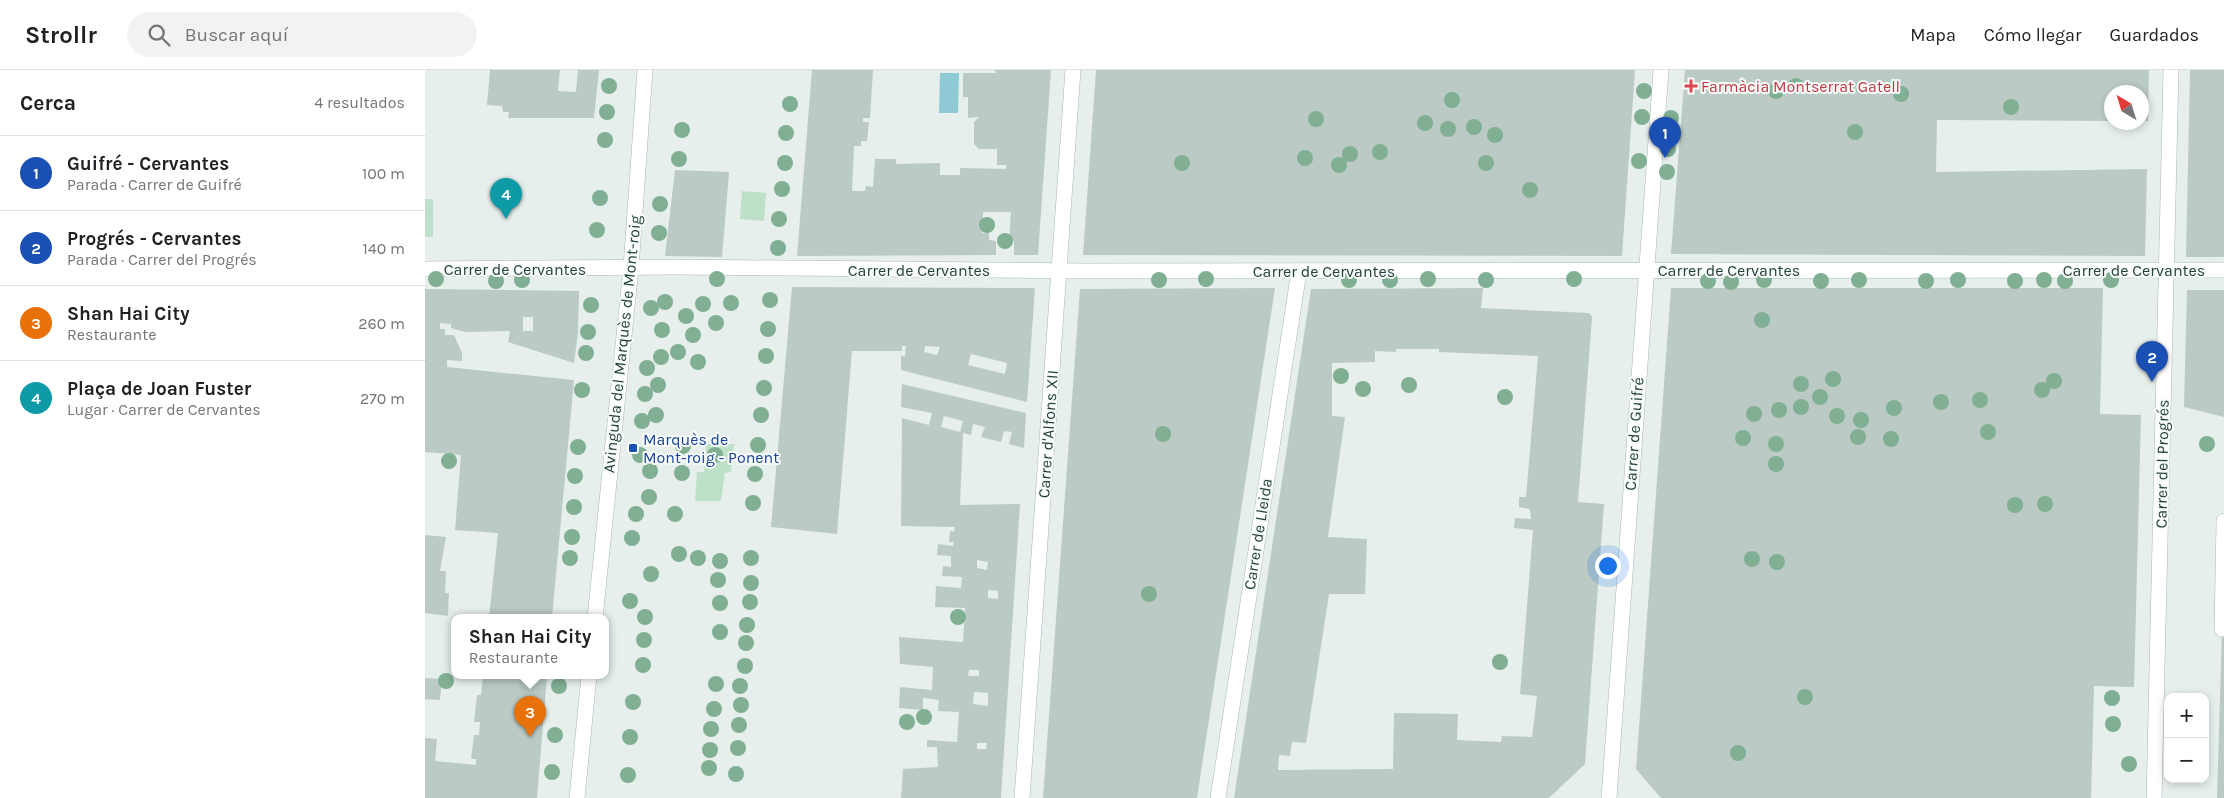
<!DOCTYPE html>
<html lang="es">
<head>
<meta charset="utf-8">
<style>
	:root { --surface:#fff; --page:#f2f2f2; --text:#202124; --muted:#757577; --line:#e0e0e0; --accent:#0b8043 }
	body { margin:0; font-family:Karla,sans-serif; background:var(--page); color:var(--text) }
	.controls { position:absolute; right:15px; bottom:15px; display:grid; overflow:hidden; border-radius:10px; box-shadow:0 2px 8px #0003 }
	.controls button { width:45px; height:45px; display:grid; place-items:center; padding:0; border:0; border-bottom:1px solid var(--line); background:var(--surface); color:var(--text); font:25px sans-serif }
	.compass { position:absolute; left:1679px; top:15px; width:45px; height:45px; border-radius:50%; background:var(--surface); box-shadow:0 2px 8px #0003; rotate:322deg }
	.you { position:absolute; left:1182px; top:495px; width:18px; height:18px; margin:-12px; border:4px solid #fff; border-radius:50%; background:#1a73e8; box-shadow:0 0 0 8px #1a73e833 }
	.badge { display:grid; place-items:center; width:32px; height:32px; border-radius:50%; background:var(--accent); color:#fff; font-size:16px; font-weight:700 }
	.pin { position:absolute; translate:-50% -41px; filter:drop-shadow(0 1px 2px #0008) }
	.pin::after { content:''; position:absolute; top:26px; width:18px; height:15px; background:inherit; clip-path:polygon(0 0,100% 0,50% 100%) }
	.popup { position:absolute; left:26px; top:544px; width:158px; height:65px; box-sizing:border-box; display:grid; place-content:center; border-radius:10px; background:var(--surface); filter:drop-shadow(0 1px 4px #0005); font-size:16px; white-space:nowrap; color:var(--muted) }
	.popup b { font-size:19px; color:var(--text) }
	.popup::after { content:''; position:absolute; left:50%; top:100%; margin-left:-10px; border:10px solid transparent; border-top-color:var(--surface) }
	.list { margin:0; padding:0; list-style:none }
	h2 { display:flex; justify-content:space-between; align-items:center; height:65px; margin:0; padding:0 20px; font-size:21px }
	h2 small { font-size:16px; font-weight:400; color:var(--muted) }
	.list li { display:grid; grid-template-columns:32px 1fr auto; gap:15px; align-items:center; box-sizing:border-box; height:75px; padding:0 20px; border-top:1px solid var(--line) }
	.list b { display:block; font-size:19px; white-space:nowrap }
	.list p { margin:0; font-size:16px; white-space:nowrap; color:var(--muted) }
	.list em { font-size:16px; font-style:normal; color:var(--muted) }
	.icon { flex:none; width:28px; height:28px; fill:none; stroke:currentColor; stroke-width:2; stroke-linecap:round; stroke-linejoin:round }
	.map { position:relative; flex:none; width:1799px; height:728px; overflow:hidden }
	header { display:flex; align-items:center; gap:30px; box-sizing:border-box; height:70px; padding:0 25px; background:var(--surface); border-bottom:1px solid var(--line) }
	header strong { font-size:24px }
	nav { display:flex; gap:28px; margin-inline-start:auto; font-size:18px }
	.search { width:350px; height:45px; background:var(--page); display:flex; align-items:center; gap:12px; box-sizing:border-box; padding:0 18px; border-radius:28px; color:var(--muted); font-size:19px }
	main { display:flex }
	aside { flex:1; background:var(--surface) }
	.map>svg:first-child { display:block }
	.green { fill:#bfe0c8 }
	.water { fill:#8ec9d4 }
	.building { fill:#bbcac4; fill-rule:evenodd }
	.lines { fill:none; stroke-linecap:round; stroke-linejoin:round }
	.minor-casing { stroke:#a8b8b2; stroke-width:16 }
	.minor { stroke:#fff; stroke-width:15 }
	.tree { fill:#80af93 }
	.health-dot { fill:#e0444e; stroke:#f7fbf9; stroke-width:2 }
	.transit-dot { fill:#1a4fb4; stroke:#f7fbf9; stroke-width:2 }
	.labels { text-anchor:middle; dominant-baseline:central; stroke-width:4; stroke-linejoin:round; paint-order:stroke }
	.health-label { font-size:16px; fill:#be3a42; stroke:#f7fbf9; text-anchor:start }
	.street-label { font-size:16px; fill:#24423a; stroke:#f7fbf9 }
	.transit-label { font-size:16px; fill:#164399; stroke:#f7fbf9; text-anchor:start }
</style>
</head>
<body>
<header>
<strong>Strollr</strong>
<div class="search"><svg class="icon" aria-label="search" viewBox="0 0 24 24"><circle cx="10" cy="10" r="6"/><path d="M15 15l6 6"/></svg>Buscar aquí</div>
<nav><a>Mapa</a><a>Cómo llegar</a><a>Guardados</a></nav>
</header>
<main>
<aside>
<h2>Cerca<small>4 resultados</small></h2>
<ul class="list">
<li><span class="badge" style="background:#1a4fb4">1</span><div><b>Guifré - Cervantes</b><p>Parada · Carrer de Guifré</p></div><em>100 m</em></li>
<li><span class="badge" style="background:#1a4fb4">2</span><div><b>Progrés - Cervantes</b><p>Parada · Carrer del Progrés</p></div><em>140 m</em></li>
<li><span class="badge" style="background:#e8710a">3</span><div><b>Shan Hai City</b><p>Restaurante</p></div><em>260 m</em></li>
<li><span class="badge" style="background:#0f9aa8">4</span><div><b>Plaça de Joan Fuster</b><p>Lugar · Carrer de Cervantes</p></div><em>270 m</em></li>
</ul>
</aside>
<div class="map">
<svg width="1799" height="728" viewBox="0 0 1799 728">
	<rect width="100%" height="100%" fill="#e6efeb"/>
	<g class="green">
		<polygon points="317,121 341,123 339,151 315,149"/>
		<rect x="0" y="129" width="8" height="38"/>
		<polygon points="281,374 309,374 306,402 300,403 296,431 270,431 272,402 279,402"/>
	</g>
	<polygon class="water" points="515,3 534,3 533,43 514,43"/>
	<g class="building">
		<polygon points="65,0 135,0 133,21 151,22 153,0 174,0 169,48 83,48 84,42 78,42 77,36 62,35"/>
		<polygon points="387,0 448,0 445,48 438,48 438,52 444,52 442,71 436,71 436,76 429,76 427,121 440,121 441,116 448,117 450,89 471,89 471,94 515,93 515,105 535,105 535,98 581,99 581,95 572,95 572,79 554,79 549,74 549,52 554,47 543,48 543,27 538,27 538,3 571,3 570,0 626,0 613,185 589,185 589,171 584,171 586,142 558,142 557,163 564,163 564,170 571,171 571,185 372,186"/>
		<polygon points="671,0 1210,0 1197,186 658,185"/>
		<polygon points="1260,0 1724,0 1723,51 1716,51 1716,22 1686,22 1686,51 1512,50 1511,102 1722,99 1720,186 1246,184"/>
		<polygon points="1765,0 1799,0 1799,187 1761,187"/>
		<polygon points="250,100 304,102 297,187 240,186"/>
		<path d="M367,217L610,218L602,332L476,300V286H480L481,276H477V281H427L412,464L346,457ZM500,276L515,277L512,285L499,282ZM546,284L582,293L580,304L543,295Z"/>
		<polygon points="850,218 772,728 618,728 655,219"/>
		<path d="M1058,218L1056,238L1164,243L1167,247L1153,432L1179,434L1160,694L1124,728H809L886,219ZM971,279H1014V282L1113,286L1101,427H1094V437L1105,439L1106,449L1090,448L1089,458L1108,460L1095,624L1112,626L1107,667L1077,666L1076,672L1032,670L1033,644L969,643L968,699L853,700L854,685L865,686L867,672L881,673L904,524H940L942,469L903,467L920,347L907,346V293L950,292V281L971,282Z"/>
		<polygon points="1246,218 1678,218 1675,344 1716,345 1709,617 1669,616 1666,728 1236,728 1211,699"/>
		<path d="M0,219L154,221L153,263L149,293L83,272L85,261L40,262L26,258V254L15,253V259H20V265H29L37,283V291L22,290V297L149,310L127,548H64L73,463L30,460L36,385L0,382ZM98,247H108V261H98Z"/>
		<polygon points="1762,220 1799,220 1799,347 1759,337"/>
		<path d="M477,314L601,343L599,378L584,374L587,362L579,361L576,372L556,367L560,357L548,354L546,365L538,363L535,435L595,434L576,728H476L478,699L513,697L512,677H502V670L532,672L534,642L513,641L514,630L498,628V640L474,638L475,617L507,620L508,597L475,594L474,567L538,572L540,538L510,537L511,516L536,518L537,507L517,506L518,496L526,497V486L512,485L513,474L528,476L529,472H524L525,461L529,462L530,457L476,456L477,348L504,355L507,343L476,337ZM519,346L538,351L535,362L516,357ZM552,490L563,492L562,500L552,498ZM563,520L573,521V529L563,528ZM544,600H554V606H543ZM549,622L563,623V636L548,634ZM552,673H562L561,679H552Z"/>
		<polygon points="0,465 21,467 15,501 21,501 20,523 24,523 23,546 0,543"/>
		<polygon points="1797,559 1799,559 1799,728 1792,728"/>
		<polygon points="58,606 122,606 112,728 0,728 0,668 12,669 10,691 51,695 51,689 46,689 49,665 54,665 55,652 49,652 52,625 56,625"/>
		<polygon points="0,608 17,609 15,630 0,629"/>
	</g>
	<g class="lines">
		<defs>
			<g id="minor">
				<polyline points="0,199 250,197 657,201 1799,200"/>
				<polyline points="1799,451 1797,559 1799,559"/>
				<polyline points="170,548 206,198 220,0"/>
				<polyline points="152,728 164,606"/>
				<polyline points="597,728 648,0"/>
				<polyline points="793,728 874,201"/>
				<polyline points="1184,728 1236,0"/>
				<polyline points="1729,728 1746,0"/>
			</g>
		</defs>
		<use href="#minor" class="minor-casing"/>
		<use href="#minor" class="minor"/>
	</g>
	<g class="tree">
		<circle cx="184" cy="16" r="8"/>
		<circle cx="1371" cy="16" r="8"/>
		<circle cx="1219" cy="21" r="8"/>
		<circle cx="1351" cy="21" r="8"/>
		<circle cx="1476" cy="24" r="8"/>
		<circle cx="1027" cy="30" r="8"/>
		<circle cx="365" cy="34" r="8"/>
		<circle cx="1586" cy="37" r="8"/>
		<circle cx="182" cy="42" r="8"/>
		<circle cx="1217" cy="47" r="8"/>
		<circle cx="1246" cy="48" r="8"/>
		<circle cx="891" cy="49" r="8"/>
		<circle cx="1000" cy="53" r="8"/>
		<circle cx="1049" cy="57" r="8"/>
		<circle cx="1023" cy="59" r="8"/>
		<circle cx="257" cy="60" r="8"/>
		<circle cx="1430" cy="62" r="8"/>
		<circle cx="361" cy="63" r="8"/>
		<circle cx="1070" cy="65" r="8"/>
		<circle cx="180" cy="70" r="8"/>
		<circle cx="1243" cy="79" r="8"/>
		<circle cx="955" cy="82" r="8"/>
		<circle cx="925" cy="84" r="8"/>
		<circle cx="880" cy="88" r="8"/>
		<circle cx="254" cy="89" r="8"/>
		<circle cx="1214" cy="91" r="8"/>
		<circle cx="360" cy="93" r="8"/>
		<circle cx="757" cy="93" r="8"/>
		<circle cx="1061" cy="93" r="8"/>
		<circle cx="914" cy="95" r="8"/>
		<circle cx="1242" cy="102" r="8"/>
		<circle cx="357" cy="119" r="8"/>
		<circle cx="1105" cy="120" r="8"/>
		<circle cx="175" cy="128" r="8"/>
		<circle cx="235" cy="134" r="8"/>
		<circle cx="354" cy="149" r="8"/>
		<circle cx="562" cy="155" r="8"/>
		<circle cx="172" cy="160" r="8"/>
		<circle cx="234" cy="163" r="8"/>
		<circle cx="580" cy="171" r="8"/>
		<circle cx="353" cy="178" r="8"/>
		<circle cx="11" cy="209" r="8"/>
		<circle cx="292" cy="209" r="8"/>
		<circle cx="781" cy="209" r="8"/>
		<circle cx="1003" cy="209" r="8"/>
		<circle cx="1149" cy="209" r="8"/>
		<circle cx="97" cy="210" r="8"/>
		<circle cx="734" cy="210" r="8"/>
		<circle cx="924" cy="210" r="8"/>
		<circle cx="965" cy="210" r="8"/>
		<circle cx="1061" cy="210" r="8"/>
		<circle cx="1339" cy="210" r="8"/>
		<circle cx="1434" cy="210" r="8"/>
		<circle cx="1533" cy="210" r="8"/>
		<circle cx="1619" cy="210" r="8"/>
		<circle cx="1686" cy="210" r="8"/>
		<circle cx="71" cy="211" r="8"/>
		<circle cx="1283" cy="211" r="8"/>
		<circle cx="1396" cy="211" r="8"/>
		<circle cx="1501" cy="211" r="8"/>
		<circle cx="1590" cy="211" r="8"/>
		<circle cx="1640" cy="211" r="8"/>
		<circle cx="1306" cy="212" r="8"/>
		<circle cx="345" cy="230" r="8"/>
		<circle cx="240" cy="232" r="8"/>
		<circle cx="306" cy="233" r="8"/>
		<circle cx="278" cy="234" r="8"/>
		<circle cx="166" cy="235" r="8"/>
		<circle cx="226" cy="238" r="8"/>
		<circle cx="261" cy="246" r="8"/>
		<circle cx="1337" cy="250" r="8"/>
		<circle cx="291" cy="253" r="8"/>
		<circle cx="343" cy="259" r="8"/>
		<circle cx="237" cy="260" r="8"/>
		<circle cx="163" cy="262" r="8"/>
		<circle cx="268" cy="265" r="8"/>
		<circle cx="253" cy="282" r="8"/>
		<circle cx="161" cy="283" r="8"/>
		<circle cx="341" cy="286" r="8"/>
		<circle cx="236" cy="287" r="8"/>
		<circle cx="273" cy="292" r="8"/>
		<circle cx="222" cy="298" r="8"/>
		<circle cx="916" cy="306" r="8"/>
		<circle cx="1408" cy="309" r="8"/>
		<circle cx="1629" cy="311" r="8"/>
		<circle cx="1376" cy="314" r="8"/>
		<circle cx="233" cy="315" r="8"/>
		<circle cx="984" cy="315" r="8"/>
		<circle cx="339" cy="318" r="8"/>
		<circle cx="938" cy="319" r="8"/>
		<circle cx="157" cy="320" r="8"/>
		<circle cx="1617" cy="320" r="8"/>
		<circle cx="220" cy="324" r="8"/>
		<circle cx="1080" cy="327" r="8"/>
		<circle cx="1395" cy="327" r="8"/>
		<circle cx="1555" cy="330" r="8"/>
		<circle cx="1516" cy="332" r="8"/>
		<circle cx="1376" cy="337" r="8"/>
		<circle cx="1469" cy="338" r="8"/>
		<circle cx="1354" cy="340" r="8"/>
		<circle cx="1329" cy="344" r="8"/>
		<circle cx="231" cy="345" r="8"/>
		<circle cx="336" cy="345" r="8"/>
		<circle cx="1412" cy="346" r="8"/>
		<circle cx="1436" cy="350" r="8"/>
		<circle cx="217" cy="351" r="8"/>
		<circle cx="1563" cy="362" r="8"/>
		<circle cx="738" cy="364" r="8"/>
		<circle cx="1433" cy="367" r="8"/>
		<circle cx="1318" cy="368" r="8"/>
		<circle cx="1466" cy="369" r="8"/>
		<circle cx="1351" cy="374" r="8"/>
		<circle cx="1782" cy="374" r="8"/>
		<circle cx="333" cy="375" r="8"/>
		<circle cx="258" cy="376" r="8"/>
		<circle cx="153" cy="377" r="8"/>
		<circle cx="215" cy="385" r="8"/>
		<circle cx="290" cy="385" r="8"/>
		<circle cx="24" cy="391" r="8"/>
		<circle cx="1351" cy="394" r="8"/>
		<circle cx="225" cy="401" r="8"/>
		<circle cx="257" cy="403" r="8"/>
		<circle cx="330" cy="404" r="8"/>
		<circle cx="150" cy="406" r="8"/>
		<circle cx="224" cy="427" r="8"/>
		<circle cx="328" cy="433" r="8"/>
		<circle cx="1620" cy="434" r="8"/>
		<circle cx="1590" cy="435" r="8"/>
		<circle cx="149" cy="437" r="8"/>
		<circle cx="211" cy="444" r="8"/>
		<circle cx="250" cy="444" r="8"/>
		<circle cx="147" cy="467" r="8"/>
		<circle cx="207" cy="468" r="8"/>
		<circle cx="254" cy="484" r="8"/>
		<circle cx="145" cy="488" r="8"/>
		<circle cx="273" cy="488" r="8"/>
		<circle cx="326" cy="488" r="8"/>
		<circle cx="1327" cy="489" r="8"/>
		<circle cx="295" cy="491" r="8"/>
		<circle cx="1352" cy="492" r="8"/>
		<circle cx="226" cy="504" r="8"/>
		<circle cx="293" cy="510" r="8"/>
		<circle cx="326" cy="513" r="8"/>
		<circle cx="724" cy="524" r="8"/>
		<circle cx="205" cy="531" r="8"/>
		<circle cx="325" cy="532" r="8"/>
		<circle cx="295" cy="533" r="8"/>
		<circle cx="220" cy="547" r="8"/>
		<circle cx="533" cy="547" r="8"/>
		<circle cx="322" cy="555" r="8"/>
		<circle cx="295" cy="562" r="8"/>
		<circle cx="219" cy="570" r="8"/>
		<circle cx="321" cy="573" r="8"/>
		<circle cx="1075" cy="592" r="8"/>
		<circle cx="218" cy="595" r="8"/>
		<circle cx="320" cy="596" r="8"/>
		<circle cx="21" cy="611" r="8"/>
		<circle cx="291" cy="614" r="8"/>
		<circle cx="134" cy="616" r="8"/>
		<circle cx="315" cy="616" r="8"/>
		<circle cx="1380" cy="627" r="8"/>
		<circle cx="1687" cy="628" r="8"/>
		<circle cx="208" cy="632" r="8"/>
		<circle cx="316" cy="635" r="8"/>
		<circle cx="289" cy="639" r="8"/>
		<circle cx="499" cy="647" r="8"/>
		<circle cx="482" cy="652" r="8"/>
		<circle cx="1688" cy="654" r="8"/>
		<circle cx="314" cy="655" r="8"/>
		<circle cx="286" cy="659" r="8"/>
		<circle cx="130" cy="665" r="8"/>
		<circle cx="205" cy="667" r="8"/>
		<circle cx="313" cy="678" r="8"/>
		<circle cx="285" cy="680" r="8"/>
		<circle cx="1313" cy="683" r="8"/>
		<circle cx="1704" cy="694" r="8"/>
		<circle cx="284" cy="698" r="8"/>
		<circle cx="127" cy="702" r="8"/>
		<circle cx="311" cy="704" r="8"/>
		<circle cx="203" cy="705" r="8"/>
	</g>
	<path class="health-dot" d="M1263.5 8.5h5v5h5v5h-5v5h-5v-5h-5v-5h5z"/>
	<rect class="transit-dot" x="203" y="373" width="10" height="10" rx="2.5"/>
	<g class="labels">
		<g class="health-label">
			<text x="1276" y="16">Farmàcia Montserrat Gatell</text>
		</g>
		<g class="street-label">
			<text x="90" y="199">Carrer de Cervantes</text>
			<text x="494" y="200">Carrer de Cervantes</text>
			<text x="1304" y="200">Carrer de Cervantes</text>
			<text x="1709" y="200">Carrer de Cervantes</text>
			<text x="899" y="201">Carrer de Cervantes</text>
			<text transform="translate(197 274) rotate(-84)">Avinguda del Marquès de Mont-roig</text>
			<text transform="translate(623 364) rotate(-86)">Carrer d'Alfons XII</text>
			<text transform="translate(1209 364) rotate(-86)">Carrer de Guifré</text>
			<text transform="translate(1737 394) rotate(-89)">Carrer del Progrés</text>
			<text transform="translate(833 464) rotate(-81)">Carrer de Lleida</text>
		</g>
		<g class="transit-label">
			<text x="218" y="369">Marquès de<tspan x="218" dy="18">Mont-roig - Ponent</tspan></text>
		</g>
	</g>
</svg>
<div class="controls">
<button>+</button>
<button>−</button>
</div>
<svg class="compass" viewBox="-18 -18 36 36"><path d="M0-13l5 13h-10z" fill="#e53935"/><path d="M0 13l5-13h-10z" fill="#757577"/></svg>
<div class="you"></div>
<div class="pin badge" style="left:1240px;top:88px;background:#1a4fb4">1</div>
<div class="pin badge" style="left:1727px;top:312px;background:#1a4fb4">2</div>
<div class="pin badge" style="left:105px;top:667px;background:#e8710a">3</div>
<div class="popup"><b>Shan Hai City</b>Restaurante</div>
<div class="pin badge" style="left:81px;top:149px;background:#0f9aa8">4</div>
</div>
</main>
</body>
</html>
